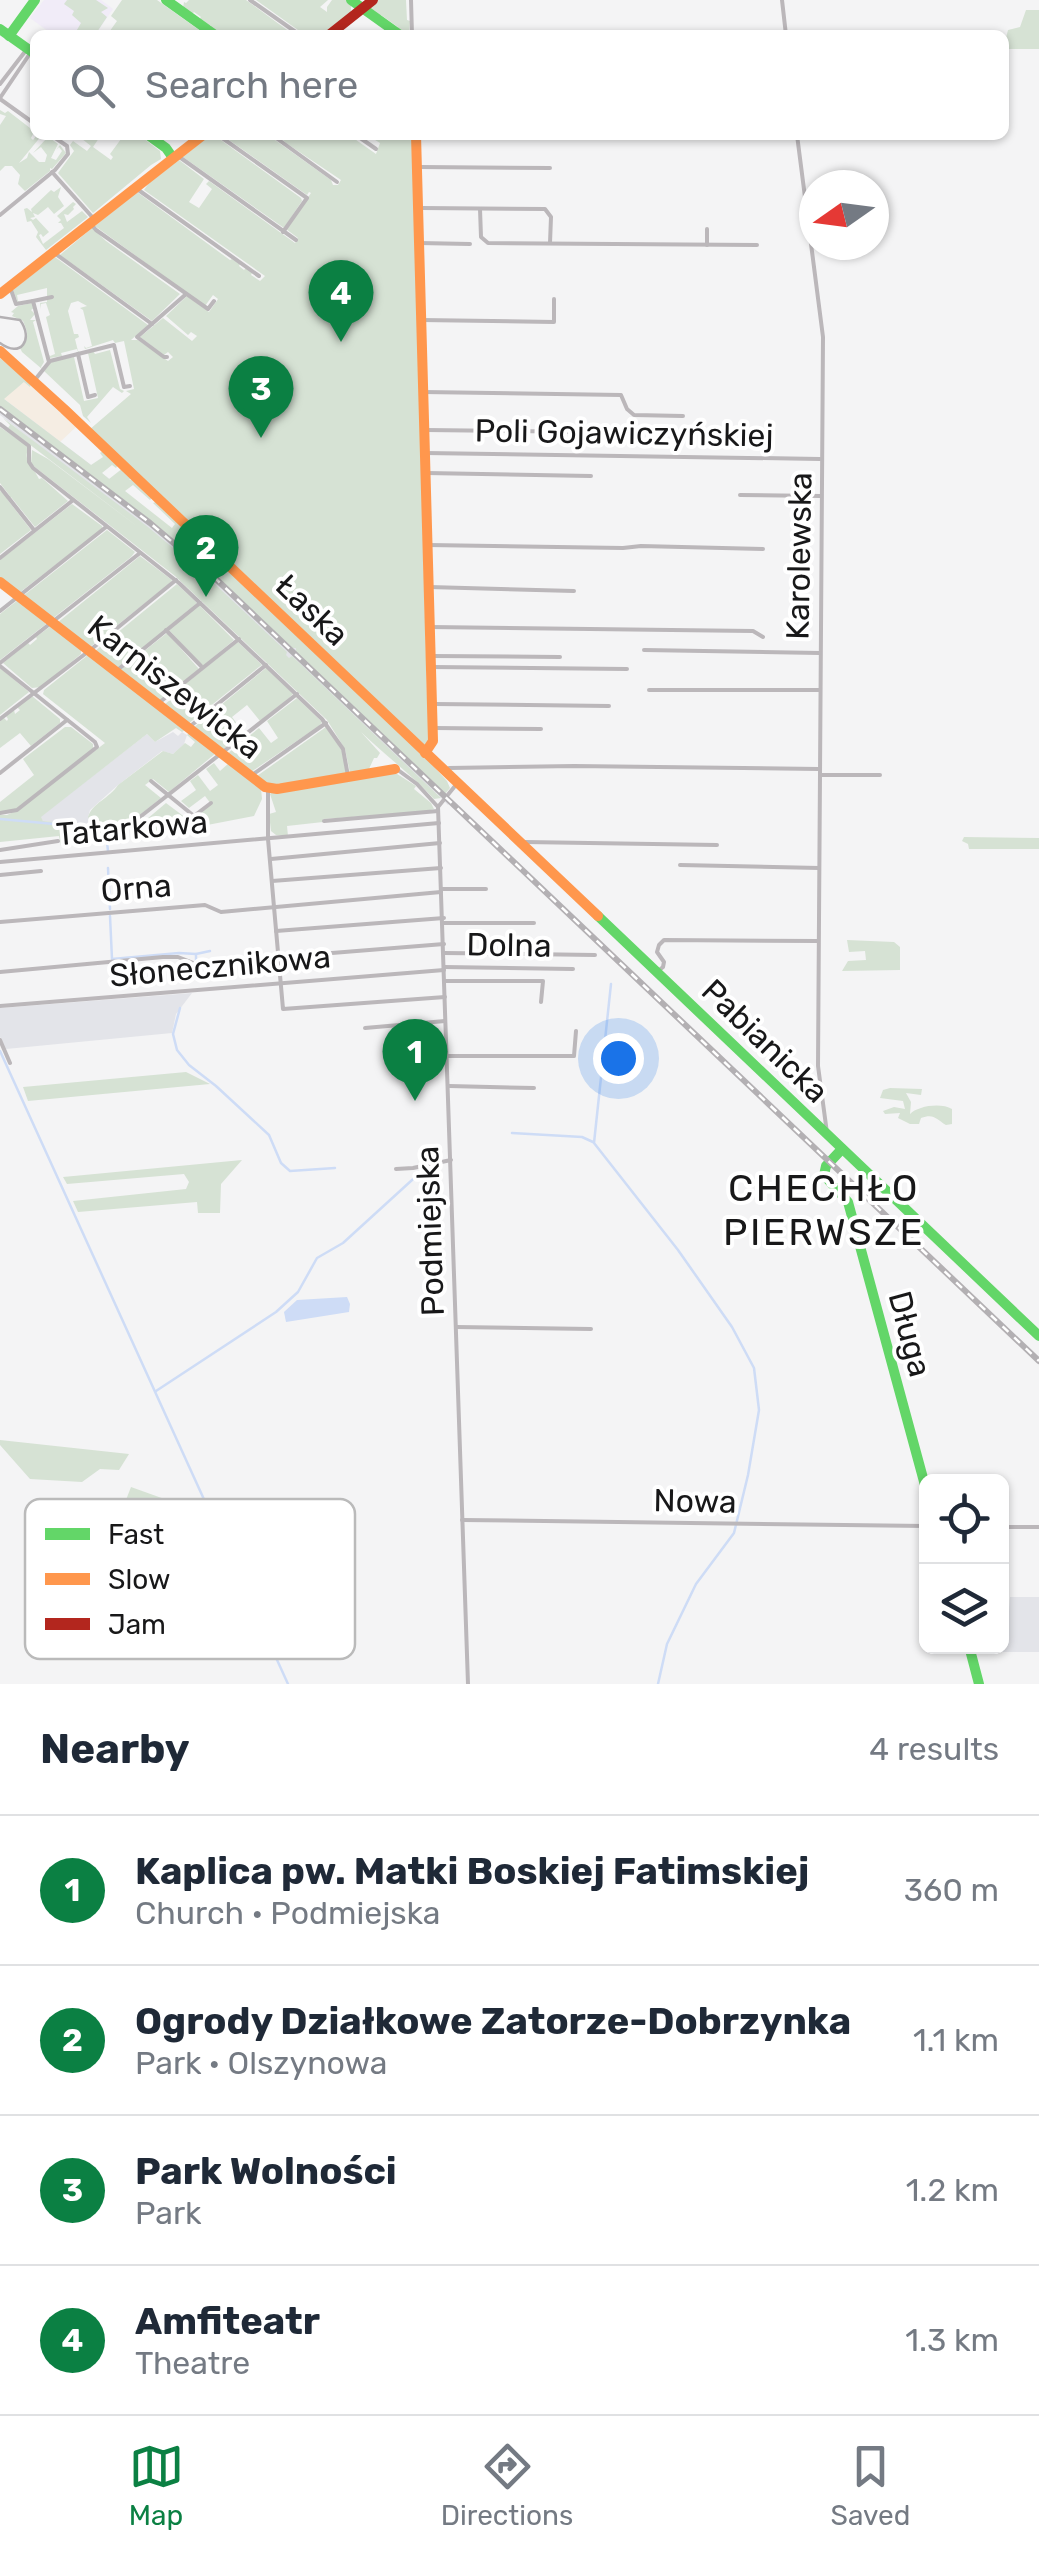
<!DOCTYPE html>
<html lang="en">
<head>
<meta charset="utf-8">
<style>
	:root { --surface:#fff; --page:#f6f6f7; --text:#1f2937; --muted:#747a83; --line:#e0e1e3; --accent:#0b8043 }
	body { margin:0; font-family:Rubik,sans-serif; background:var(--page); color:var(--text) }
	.controls { position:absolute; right:30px; bottom:30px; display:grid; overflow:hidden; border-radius:15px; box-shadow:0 2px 8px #0004 }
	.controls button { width:90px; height:90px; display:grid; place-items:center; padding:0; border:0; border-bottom:2px solid var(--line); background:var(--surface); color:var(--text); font:50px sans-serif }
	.compass { position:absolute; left:799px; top:170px; width:90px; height:90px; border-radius:50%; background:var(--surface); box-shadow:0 2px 8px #0004; rotate:256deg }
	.you { position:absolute; left:618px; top:1058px; width:35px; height:35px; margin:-25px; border:8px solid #fff; border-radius:50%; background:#1a73e8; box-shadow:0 0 0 15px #1a73e833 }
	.badge { display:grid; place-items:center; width:65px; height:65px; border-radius:50%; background:var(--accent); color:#fff; font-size:32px; font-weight:700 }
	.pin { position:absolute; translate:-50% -82px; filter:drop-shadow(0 2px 5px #0008) }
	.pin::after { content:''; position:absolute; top:52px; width:35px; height:30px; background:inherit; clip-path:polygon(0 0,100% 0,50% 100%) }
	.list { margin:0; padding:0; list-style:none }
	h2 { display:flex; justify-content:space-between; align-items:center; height:130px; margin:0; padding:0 40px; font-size:42px }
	h2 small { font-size:32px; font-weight:400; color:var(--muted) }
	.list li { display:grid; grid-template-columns:65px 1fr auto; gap:30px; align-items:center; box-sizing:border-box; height:150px; padding:0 40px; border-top:2px solid var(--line) }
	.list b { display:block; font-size:38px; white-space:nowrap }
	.list p { margin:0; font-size:32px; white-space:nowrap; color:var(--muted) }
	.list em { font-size:32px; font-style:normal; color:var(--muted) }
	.icon { flex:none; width:55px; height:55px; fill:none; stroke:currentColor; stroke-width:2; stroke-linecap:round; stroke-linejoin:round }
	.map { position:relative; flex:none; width:1039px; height:1684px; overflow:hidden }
	.search { position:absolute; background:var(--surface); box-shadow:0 2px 8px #0004; left:30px; right:30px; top:30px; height:110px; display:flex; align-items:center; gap:25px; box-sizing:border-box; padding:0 35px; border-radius:15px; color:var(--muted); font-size:38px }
	.sheet { height:730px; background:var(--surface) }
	nav { display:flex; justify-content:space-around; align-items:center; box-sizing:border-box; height:140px; border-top:2px solid var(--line); background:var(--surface); font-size:28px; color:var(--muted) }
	nav a { display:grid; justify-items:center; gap:5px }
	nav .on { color:var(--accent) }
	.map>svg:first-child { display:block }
	.commercial { fill:#f5ede3 }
	.built { fill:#e3e4e9 }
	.education { fill:#f1ecf8 }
	.green { fill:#d6e2d4 }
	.water { fill:#cedcf6 }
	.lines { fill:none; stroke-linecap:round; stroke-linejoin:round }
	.stream { stroke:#cedcf6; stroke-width:2.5 }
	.street { stroke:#bbb7ba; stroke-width:4 }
	.fast { stroke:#63d668; stroke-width:10 }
	.slow { stroke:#ff974d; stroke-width:10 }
	.jam { stroke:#b3261e; stroke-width:10 }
	.tram { stroke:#b3b0b3; stroke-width:2.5 }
	.rail-casing { stroke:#b3b0b3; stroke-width:6 }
	.rail { stroke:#fff; stroke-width:2.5; stroke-dasharray:8; stroke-linecap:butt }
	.labels { text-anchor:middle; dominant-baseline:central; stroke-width:8; stroke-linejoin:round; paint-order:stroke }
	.street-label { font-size:32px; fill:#181819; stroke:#fff }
	.quarter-label { font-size:38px; letter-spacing:2.5px; fill:#181819; stroke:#fff }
	.key { fill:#fff; stroke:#bababa; stroke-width:2.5 }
	.key-label { font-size:28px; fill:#181819 }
</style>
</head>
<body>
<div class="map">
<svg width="1039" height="1684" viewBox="0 0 1039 1684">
	<rect width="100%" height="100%" fill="#f4f4f5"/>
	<polygon class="commercial" points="27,380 51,405 77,426 60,442 3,398"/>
	<g class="built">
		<polygon points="0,396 115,483 245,596 452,800 448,805 436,793 433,795 204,578 0,415"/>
		<polygon points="173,732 178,736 182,732 187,735 184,744 173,754 162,751 118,785 90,810 88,817 93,824 86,826 43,821 40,817 147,734 155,742"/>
		<polygon points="192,993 176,1014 172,1033 6,1049 0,1037 0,1008"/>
		<polygon points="1010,1597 1039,1597 1039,1652 976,1652 974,1647 1002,1646 1002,1626 1008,1626"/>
	</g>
	<polygon class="education" points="44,0 101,0 113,9 95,35 52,34 30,18"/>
	<g class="green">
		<polygon points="67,0 96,0 108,8 101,12 107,17 95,35 74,35 81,23 72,15 74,11 64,4"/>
		<polygon points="122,0 157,0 206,35 107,35 117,21 111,16"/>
		<polygon points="189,0 246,0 294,35 226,35 221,32 219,34 210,28 211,25 208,27 199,20 201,17 194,12 191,15 183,8 184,2 186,3"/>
		<polygon points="256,0 328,0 320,7 327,12 327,7 332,0 346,0 351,6 351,12 321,35 305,35"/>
		<polygon points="376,0 406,0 407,20 410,21 409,35 403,35 398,31 398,27 381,15 378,16 369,7"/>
		<polygon points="1026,10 1039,10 1039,49 1004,49 1004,38 1006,38 1008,30 1020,27"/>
		<polygon points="0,110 5,113 8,111 30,128 31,131 35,130 31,138 33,140 37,135 42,135 19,163 27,158 29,152 39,162 45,162 47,155 41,147 33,153 46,139 46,135 58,144 51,158 56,160 62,151 59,147 56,150 60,145 66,153 52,169 50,168 50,171 25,191 18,184 20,175 12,166 5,166 0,171 0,125 6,116 0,114"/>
		<polygon points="77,135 101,135 93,147 111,160 113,157 110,154 124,135 139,135 160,151 161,159 151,165 93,213 58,173 74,151 70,145 73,141 87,151 91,146"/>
		<polygon points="210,135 214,135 301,198 302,201 284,228 183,157"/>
		<polygon points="222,135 268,135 331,180 333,185 338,185 341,180 286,143 278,135 349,135 376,154 380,143 367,135 413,135 427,698 431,742 428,746 424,747 89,430 131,394 126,391 134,389 124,341 115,343 113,340 85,349 84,346 86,348 92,346 83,310 80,308 87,306 78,301 71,303 68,311 74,334 78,334 79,337 75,339 78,351 80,351 78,352 77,349 61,353 62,356 50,358 48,354 50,356 55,354 46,317 50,315 46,303 41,304 41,309 40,303 47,302 47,288 17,295 18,301 22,303 18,303 13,290 55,257 148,325 131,340 138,340 168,361 173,357 168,352 164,355 140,337 163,318 192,341 197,336 191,332 188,335 166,316 187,296 209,312 218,299 213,295 205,306 95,226 137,192 230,260 232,259 240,264 239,266 244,270 246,268 252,273 251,275 260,281 265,276 144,190 149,183 179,160 204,179 189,202 199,208 212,189 206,184 209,181 295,243 298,238 286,229 311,193 309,192 307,195"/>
		<polygon points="61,187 58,197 64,206 54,214 48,207 38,215 33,213 35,217 30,218 33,220 36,218 49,232 43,237 41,234 39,235 43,244 64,228 61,223 58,223 61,220 57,216 73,202 76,204 73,207 74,209 68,215 64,214 67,222 82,211 88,217 46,250 36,237 38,232 31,221 27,222 24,209 27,208 32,212 31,209 51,190 54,192"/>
		<polygon points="92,228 106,241 180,294 152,321 60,255"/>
		<path d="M32,303L34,308L31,310L35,314L30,320H36L33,322L44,362L41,367L42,369L22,352L20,348C30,340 28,332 23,321L12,316L14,313L11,312L18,306Z"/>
		<polygon points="110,350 120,389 124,391 122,393 113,387 87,417 91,423 83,416 80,405 44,371 52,361 74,357 84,401 98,398 88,353 93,351 95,354"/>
		<polygon points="0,358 31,384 30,387 24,382 4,399 91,465 103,457 100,453 103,451 118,465 116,468 112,465 102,473 109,479 123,468 131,478 129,480 133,479 152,498 150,500 133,485 125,491 172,528 175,524 153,503 158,501 414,745 447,781 450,788 445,794 296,652 296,648 291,648 192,555 0,407"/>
		<path d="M3,418L148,527L204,574L287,652L286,655L289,658L292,656L441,798L434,799C412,775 385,755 361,732L380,753L377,758H374L369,769L350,773L345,749L327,720L175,576L31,464L32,450L48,459L142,530L8,428L10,425Z"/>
		<path d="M0,427L26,445L28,449C23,463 34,467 39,479L42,478L68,501L35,527L11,497L7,499L31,530L0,554V491L10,496L0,483Z"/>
		<polygon points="72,504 102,526 102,529 19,593 0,578 0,560"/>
		<polygon points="107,530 135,552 131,557 52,619 23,596"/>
		<polygon points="140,556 172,580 170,583 90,647 57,623"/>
		<polygon points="177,584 197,603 117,669 95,651"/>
		<polygon points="18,600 46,624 0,660 0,614"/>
		<polygon points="199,605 234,640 203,666 169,630"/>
		<polygon points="51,626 81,650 81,654 41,687 32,688 3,663 28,643 30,645 37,639 36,637"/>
		<polygon points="167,633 199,669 159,701 119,671"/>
		<polygon points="238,642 262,665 259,667 188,724 164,705 176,695 175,692"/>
		<path d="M88,655L185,730L182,732L176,728L155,742L147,734L41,817L43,821L87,825L92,824L88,817C92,803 110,798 118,785L163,751L173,754L185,743L191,747L195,742L187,735L189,733L216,753L169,792L153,779L145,785L161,798L122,829L123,840L61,846L59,836L0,842V815H7L18,810L105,743L43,694L44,690Z"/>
		<polygon points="0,668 29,692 0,715"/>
		<polygon points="266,668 293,694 289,698 260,721 247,705 232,717 244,733 222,750 193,728"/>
		<polygon points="32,696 60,719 60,723 31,746 20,733 0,748 0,720 4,718 7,721 8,719 6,716 14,710 15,714 20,710 17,707"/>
		<polygon points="297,698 322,722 319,726 251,772 227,754 259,728 271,743 278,738 267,721"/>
		<polygon points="65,727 71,727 93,744 93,749 16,809 0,812 0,802 34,775 23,759"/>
		<polygon points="326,727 342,751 346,773 281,785 279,783 277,786 265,783 257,776"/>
		<polygon points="214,763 220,771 229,763 261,788 262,799 254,816 171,832 134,830 166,803 190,821 211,804 205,796 189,808 181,801 196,790 190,781 198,775 210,791 218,785 206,769"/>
		<polygon points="394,772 416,786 414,789 431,803 434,809 422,812 323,819 323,822 287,826 288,836 276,835 271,831 269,814 276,812 270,794 272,792"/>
		<polygon points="964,837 1039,838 1039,849 969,849 968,844 962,841"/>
		<polygon points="847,940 894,942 900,947 900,970 842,971 848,961 866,960 865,951 849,952"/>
		<polygon points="186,1072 210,1084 28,1101 23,1087"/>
		<path d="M890,1088L922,1089L921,1095L906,1093L911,1102L910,1114C917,1106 941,1102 952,1109V1124L946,1125C936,1119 934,1113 921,1118L919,1124H910L898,1118L900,1113L885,1114L883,1111L894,1107L905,1109L903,1101L880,1098L883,1090Z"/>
		<polygon points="242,1160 221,1184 220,1213 198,1213 197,1202 78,1212 73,1201 186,1189 189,1182 184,1174 67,1184 63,1177"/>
		<polygon points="0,1440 129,1454 119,1470 100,1469 82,1482 30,1479 0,1445"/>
		<polygon points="131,1487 209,1515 220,1539 124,1505"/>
	</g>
	<polygon class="water" points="347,1297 350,1304 349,1312 286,1322 284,1312 297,1300"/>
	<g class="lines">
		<g class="stream">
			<polyline points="0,819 98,828 106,833 108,851"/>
			<polyline points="108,868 110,909"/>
			<polyline points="110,916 112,959 179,953 196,954"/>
			<polyline points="196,962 196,954 210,951"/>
			<polyline points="196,977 196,966"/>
			<polyline points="611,984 594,1143 678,1250 732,1327 754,1368 759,1410 748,1475 734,1533 696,1584 667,1644 658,1684"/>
			<polyline points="180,1008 173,1034 177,1050 189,1065 216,1086 269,1135 281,1163 290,1171 335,1168"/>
			<polyline points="0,1051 288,1684"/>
			<polyline points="512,1133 582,1137 593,1142"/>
			<polyline points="156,1391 276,1312 298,1292 317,1258 343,1243 423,1170"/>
		</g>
		<g class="street">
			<polyline points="250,0 300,35"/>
			<polyline points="411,0 412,35"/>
			<polyline points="782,0 786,35"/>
			<polyline points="0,84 27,49"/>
			<polyline points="0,98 31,52"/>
			<polyline points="0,99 35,124"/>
			<polyline points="218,135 307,198 283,232"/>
			<polyline points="272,135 337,182"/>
			<polyline points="356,135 376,149"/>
			<polyline points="797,135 823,337 818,1066 827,1133"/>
			<polyline points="178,156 296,240"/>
			<polyline points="420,167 550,168"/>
			<polyline points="52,172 94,219"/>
			<polyline points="137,189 259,276"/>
			<polyline points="421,208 545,209 551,217 550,243"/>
			<polyline points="480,209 481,237 488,243 757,245"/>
			<polyline points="0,215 55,170 68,154 67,146 51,135"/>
			<polyline points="90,223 96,230 208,309 214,301"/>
			<polyline points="707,229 707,245"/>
			<polyline points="419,243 470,244"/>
			<polyline points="53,252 152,324"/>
			<polyline points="10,287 16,304 33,301"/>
			<polyline points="421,320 554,322 554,299"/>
			<polyline points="78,354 88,397 95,395"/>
			<polyline points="167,357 164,357 137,337 185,295"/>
			<polyline points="49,362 33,301 52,297"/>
			<polyline points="34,381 50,361 114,345 124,387 130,386"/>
			<polyline points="423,392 621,395 627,409 634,415 683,416"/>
			<polyline points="0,424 29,446 29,462 33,468 179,583 322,719 343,749 348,776"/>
			<polyline points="426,430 601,432"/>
			<polyline points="425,453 820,459"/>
			<polyline points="426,473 591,476"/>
			<polyline points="0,487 34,530"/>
			<polyline points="740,495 821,496"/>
			<polyline points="428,545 623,548 641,546 763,549"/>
			<polyline points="0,558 72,501"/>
			<polyline points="429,587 574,591"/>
			<polyline points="0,611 106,527"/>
			<polyline points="430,627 753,631 763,637"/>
			<polyline points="166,630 201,666"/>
			<polyline points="644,650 820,653"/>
			<polyline points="431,656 560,657"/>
			<polyline points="0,663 140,553"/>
			<polyline points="0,666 95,742 97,747 17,810 0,813"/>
			<polyline points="432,667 627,669"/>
			<polyline points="115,672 200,603"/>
			<polyline points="649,690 820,690"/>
			<polyline points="160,702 239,639"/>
			<polyline points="434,704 609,706"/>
			<polyline points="0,719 89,651 176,580"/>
			<polyline points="188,728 266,665"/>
			<polyline points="435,728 541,729"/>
			<polyline points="398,770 417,784 438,807"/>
			<polyline points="445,770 449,768 574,766 819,769"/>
			<polyline points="0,773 67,720"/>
			<polyline points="252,775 326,723"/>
			<polyline points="820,775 880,775"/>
			<polyline points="151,781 194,816 211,803"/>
			<polyline points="455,786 438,807 468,1684"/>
			<polyline points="268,788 268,839 283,1009 445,997"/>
			<polyline points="324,821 438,811"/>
			<polyline points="122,831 297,694"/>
			<polyline points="525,842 717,845"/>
			<polyline points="0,850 58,841"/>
			<polyline points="271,859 440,843"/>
			<polyline points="0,862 439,823"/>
			<polyline points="680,865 819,868"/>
			<polyline points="0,875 41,871"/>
			<polyline points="272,881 441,868"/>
			<polyline points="442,889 486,889"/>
			<polyline points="0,922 205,905 221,912 441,892"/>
			<polyline points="444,923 534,923"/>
			<polyline points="276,931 444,918"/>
			<polyline points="444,953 595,955"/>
			<polyline points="444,967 573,969"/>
			<polyline points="0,972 163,957 178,957 196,964 444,944"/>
			<polyline points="657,972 663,967 664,962 657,952 659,945 664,940 818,941"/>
			<polyline points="445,981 543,981 541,1002"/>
			<polyline points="0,1006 444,970"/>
			<polyline points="365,1028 445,1021"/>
			<polyline points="0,1040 10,1063"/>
			<polyline points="447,1056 574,1056 576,1031"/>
			<polyline points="449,1086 534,1088"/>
			<polyline points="396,1169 413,1168 451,1160"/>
			<polyline points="456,1327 591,1329"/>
			<polyline points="462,1520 926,1526"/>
			<polyline points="1002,1527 1039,1527"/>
		</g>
		<g class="fast">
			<polyline points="166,0 215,35"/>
			<polyline points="351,0 400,35"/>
			<polyline points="0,29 35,54"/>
			<polyline points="9,36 35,0"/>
			<polyline points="148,135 166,148 173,158"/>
			<polyline points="598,916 1039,1336"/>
			<polyline points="842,1149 826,1166 824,1175 848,1202 926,1489"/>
			<polyline points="969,1646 979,1684"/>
		</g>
		<g class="slow">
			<polyline points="416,135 433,741 425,753"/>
			<polyline points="0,294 203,135"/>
			<polyline points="0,351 64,409 598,916"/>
			<polyline points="0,582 265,787 277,789 395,769"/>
		</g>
		<polyline class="jam" points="329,35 373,0"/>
		<path class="tram" d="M0,317L20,320C34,339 21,359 0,343"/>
		<defs>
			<polyline id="rail" points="0,409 150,523 216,579 1039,1361"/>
		</defs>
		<use href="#rail" class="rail-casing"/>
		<use href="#rail" class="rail"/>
	</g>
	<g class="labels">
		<g class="street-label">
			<text transform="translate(624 433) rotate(1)">Poli Gojawiczyńskiej</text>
			<text transform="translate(799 556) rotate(-89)">Karolewska</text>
			<text transform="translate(312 610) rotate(44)">Łaska</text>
			<text transform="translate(175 687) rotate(38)">Karniszewicka</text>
			<text transform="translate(132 828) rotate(-5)">Tatarkowa</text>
			<text transform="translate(136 888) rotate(-5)">Orna</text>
			<text transform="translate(509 945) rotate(1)">Dolna</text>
			<text transform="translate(220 966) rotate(-5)">Słonecznikowa</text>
			<text transform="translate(765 1041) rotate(44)">Pabianicka</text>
			<text transform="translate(430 1231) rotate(-92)">Podmiejska</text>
			<text transform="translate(910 1334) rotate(75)">Długa</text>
			<text transform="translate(695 1501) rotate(1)">Nowa</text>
		</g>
		<g class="quarter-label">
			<text x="824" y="1188">CHECHŁO<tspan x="824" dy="44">PIERWSZE</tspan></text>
		</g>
	</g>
	<rect x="25" y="1499" width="330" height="160" rx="15" class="key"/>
	<rect x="45" y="1528" width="45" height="12" fill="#63d668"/>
	<rect x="45" y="1573" width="45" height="12" fill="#ff974d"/>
	<rect x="45" y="1618" width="45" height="12" fill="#b3261e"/>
	<g class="key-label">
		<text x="108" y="1544">Fast</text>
		<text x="108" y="1589">Slow</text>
		<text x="108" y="1634">Jam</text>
	</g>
</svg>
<div class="controls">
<button><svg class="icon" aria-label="locate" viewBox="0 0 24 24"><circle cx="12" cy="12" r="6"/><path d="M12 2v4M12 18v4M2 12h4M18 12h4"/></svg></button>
<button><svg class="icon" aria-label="layers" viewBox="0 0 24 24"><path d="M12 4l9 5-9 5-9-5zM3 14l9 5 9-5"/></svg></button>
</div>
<svg class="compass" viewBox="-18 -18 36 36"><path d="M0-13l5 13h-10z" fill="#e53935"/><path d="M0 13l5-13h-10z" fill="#747a83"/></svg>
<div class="you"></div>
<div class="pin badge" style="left:415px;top:1101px">1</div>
<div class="pin badge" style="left:206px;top:597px">2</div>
<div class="pin badge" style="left:261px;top:438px">3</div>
<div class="pin badge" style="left:341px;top:342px">4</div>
<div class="search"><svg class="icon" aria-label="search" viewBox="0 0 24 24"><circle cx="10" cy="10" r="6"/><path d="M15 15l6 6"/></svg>Search here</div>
</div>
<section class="sheet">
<h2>Nearby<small>4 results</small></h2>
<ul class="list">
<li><span class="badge">1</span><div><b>Kaplica pw. Matki Boskiej Fatimskiej</b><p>Church · Podmiejska</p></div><em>360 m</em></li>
<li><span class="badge">2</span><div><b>Ogrody Działkowe Zatorze-Dobrzynka</b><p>Park · Olszynowa</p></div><em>1.1 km</em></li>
<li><span class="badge">3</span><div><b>Park Wolności</b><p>Park</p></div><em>1.2 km</em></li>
<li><span class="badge">4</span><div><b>Amfiteatr</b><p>Theatre</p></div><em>1.3 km</em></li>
</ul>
</section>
<nav>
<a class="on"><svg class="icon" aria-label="map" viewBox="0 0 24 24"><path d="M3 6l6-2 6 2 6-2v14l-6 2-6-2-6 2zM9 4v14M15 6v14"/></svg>Map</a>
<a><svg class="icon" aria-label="directions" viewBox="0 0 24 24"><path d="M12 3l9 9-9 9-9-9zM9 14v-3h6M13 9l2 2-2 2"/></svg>Directions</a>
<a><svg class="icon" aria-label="saved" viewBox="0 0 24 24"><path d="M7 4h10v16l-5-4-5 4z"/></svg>Saved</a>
</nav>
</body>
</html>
